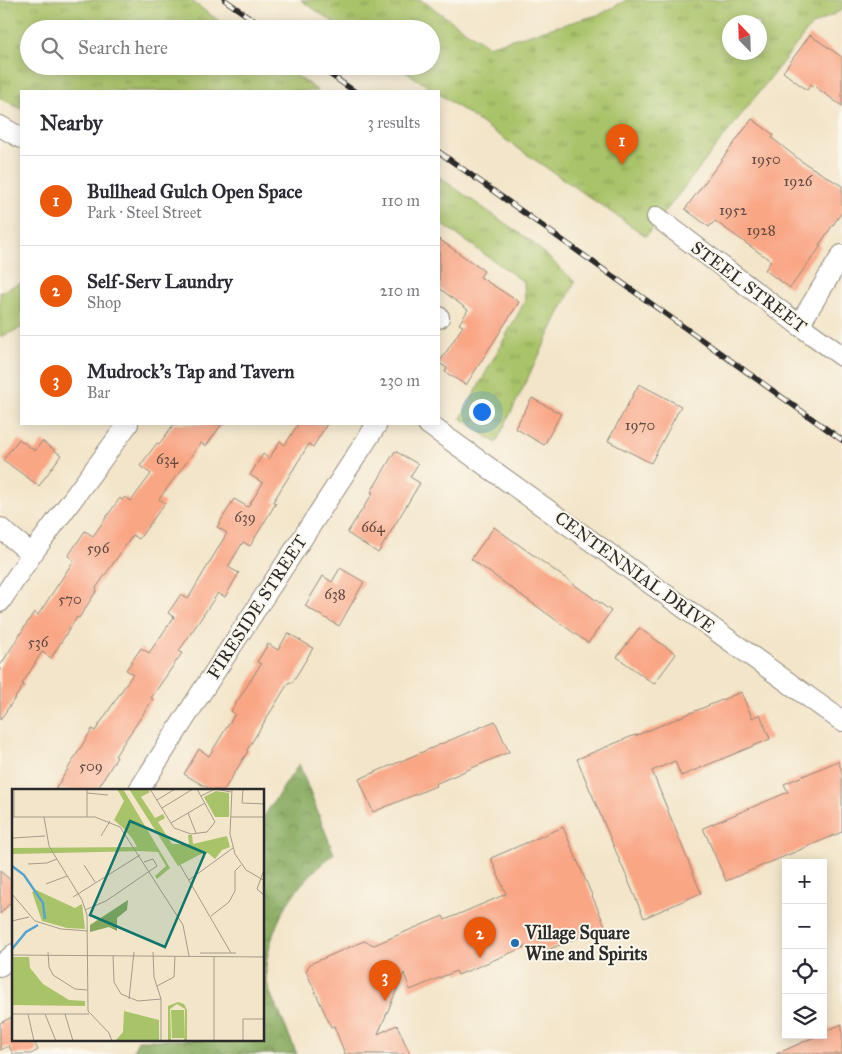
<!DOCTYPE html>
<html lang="en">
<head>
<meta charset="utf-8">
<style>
	:root { --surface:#fff; --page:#f2f2f3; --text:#2b2b33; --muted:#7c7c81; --line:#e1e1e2; --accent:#ea580c }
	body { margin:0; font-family:"IM FELL Great Primer",serif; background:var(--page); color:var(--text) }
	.controls { position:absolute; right:15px; bottom:15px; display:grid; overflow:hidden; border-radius:0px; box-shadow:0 2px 12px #0003 }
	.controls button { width:45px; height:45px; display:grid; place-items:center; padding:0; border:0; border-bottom:1px solid var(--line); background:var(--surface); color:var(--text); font:25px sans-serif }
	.compass { position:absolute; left:722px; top:15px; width:45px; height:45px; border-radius:50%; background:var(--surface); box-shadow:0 2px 12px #0003; rotate:337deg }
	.you { position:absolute; left:481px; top:411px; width:18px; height:18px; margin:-12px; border:4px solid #fff; border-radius:50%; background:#1a73e8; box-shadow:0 0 0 8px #1a73e833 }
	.badge { display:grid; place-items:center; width:32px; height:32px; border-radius:50%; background:var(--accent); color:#fff; font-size:16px; font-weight:700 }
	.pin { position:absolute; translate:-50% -41px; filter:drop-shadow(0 1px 2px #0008) }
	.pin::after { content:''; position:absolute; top:26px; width:18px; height:15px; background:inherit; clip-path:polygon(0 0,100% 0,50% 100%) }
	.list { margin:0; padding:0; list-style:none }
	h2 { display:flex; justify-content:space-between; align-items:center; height:65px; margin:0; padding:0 20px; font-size:21px }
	h2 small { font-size:16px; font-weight:400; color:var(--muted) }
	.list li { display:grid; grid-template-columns:32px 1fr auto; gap:15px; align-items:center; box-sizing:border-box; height:90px; padding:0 20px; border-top:1px solid var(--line) }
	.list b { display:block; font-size:19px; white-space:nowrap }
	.list p { margin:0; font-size:16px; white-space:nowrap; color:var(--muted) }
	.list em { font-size:16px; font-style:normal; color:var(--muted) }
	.icon { flex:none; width:28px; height:28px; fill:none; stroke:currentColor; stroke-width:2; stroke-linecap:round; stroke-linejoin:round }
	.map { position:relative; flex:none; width:842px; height:1054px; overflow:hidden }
	.search { position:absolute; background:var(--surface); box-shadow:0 2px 12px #0003; left:20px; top:20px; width:420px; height:55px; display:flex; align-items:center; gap:12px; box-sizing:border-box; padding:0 18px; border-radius:28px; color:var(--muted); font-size:19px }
	.panel { position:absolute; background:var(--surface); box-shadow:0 2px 12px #0003; left:20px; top:90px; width:420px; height:335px; border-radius:0px }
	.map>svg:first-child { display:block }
	.grass { fill:#a9c369; stroke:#6a774a }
	.forest { fill:url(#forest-crowns); stroke:#586a44 }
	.park { fill:url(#park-tufts); stroke:#6a774a; fill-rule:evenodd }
	.building { fill:#f9a685 }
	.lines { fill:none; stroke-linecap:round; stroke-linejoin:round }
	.street-casing { stroke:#8f887a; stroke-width:22 }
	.street { stroke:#fff; stroke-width:20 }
	.rail-casing { stroke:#2b2b2b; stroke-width:5.5 }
	.rail { stroke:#fbf7ec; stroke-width:4; stroke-dasharray:11; stroke-linecap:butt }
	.poi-dot { fill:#1f6fb2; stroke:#fbf7ec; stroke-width:2 }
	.labels { text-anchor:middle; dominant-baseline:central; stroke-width:4; stroke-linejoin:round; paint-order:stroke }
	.number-label { font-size:15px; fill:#5e4a42 }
	.street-label { font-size:18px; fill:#2b2b2b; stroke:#fbf7ec }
	.poi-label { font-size:18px; font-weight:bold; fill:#2b2b2b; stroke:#fbf7ec; text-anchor:start }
	.inset-river { fill:none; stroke:#55a4cf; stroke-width:2.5 }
	.inset-road { fill:none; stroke:#a39b8a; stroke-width:1 }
	.view { fill:#0f766e; fill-opacity:0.15; stroke:#0f766e; stroke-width:2.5 }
	.inset-edge { fill:none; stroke:#2b2b2b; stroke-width:2.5 }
</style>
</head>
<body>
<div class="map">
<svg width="842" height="1054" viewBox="0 0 842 1054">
	<defs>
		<pattern id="forest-crowns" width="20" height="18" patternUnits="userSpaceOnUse" patternTransform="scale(1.25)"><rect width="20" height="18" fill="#86a95d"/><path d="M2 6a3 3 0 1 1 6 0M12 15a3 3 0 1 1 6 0" fill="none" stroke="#6e8a4d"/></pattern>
		<pattern id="park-tufts" width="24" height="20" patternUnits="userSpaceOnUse" patternTransform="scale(1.25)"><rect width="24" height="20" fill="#a9c369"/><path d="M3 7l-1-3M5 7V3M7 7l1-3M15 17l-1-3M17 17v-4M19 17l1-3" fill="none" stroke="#8a9f57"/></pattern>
	</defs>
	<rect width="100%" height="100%" fill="#fbf7ec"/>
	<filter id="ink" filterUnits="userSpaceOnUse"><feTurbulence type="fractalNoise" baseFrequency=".02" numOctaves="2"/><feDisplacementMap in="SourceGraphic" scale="10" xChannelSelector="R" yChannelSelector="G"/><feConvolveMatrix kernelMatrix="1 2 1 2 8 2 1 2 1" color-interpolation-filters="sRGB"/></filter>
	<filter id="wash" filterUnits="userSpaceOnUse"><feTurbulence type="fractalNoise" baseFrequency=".0096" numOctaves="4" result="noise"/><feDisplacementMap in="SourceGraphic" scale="20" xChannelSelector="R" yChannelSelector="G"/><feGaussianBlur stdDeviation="1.12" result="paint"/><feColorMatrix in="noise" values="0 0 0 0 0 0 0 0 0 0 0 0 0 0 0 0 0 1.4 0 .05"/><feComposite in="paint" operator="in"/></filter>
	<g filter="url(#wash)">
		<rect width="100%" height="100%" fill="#f3e5c9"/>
		<polygon class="grass" points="21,283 21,328 0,337 0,292"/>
		<path class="forest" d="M299,764L334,854C302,879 280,906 270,946C268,954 265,964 266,972C266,986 273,1000 279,1012C285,1026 291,1040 297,1054H130L134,1050L138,1040H264V816Z"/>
		<g class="park">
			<polygon points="0,0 190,0 230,29 29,29 29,66 283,66 318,91 21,91 21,109 0,98"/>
			<path d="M301,0H421L488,46L601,14L626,0H842V10L811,26L646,236L439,94V91H434L398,66H431V29H343ZM730,22H760V52H730Z"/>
			<polygon points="439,177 532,242 575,282 496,443 461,418 525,301 524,282 439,222"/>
		</g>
		<g id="blocks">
			<g class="building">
				<polygon points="810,35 842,57 842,106 811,84 807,90 783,72"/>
				<polygon points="752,119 774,135 772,138 801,161 842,186 842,212 819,245 821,246 790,288 765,270 771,261 715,221 709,227 685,209"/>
				<polygon points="439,239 484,271 480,277 519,302 466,385 445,372 447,368 439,363 463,326 459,324 468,310 439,288"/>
				<polygon points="639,384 681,406 651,463 608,441"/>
				<polygon points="532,398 561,414 544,445 515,428"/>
				<polygon points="174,424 222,424 206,446 201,443 159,499 165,503 139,539 133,535 96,588 97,590 79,618 77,617 51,658 42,652 22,684 24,685 0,720 0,666 34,612 38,615 74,560 68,556 85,531 93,536 120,498 122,500 125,497 131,501 151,474 140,466 157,443 159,444"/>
				<polygon points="298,424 327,424 313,447 309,444 273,502 276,503 250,546 243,542 228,567 239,573 225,597 218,593 179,651 182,653 151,698 153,699 115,756 117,757 97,790 55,790 92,729 95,731 133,674 126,670 141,648 149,653 174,617 168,613 181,594 188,599 227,533 217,527 234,499 248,507 263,483 250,475 263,454 269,459 280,441 285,445"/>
				<polygon points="19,439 35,451 42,441 61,455 39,486 3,460"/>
				<polygon points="395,451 418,464 410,477 420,483 378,553 347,533 373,493 371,492"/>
				<polygon points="494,527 611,611 588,643 471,559"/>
				<polygon points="340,568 364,582 339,626 305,606 323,576 332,582"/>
				<polygon points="639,628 676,654 654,684 617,657"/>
				<polygon points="288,633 313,648 292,683 289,682 247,750 248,751 224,790 211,790 184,774 199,749 209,756 235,714 231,711 261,664 257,662 268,644 278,650"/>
				<polygon points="741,692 752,718 760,714 770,739 681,776 675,761 652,771 701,893 644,918 577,759 635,735 635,736"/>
				<polygon points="495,721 509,752 435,784 436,786 373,812 359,779"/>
				<polygon points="838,761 842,771 842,832 726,881 703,828 788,792 784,784"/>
				<polygon points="563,827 605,926 531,957 527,946 458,975 456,971 410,990 404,973 378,1034 397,1025 410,1054 345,1054 334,1026 331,1027 306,971 310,964 364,941 374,945 443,916 445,920 506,894 491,858"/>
				<polygon points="0,871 14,883 14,899 0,914"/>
				<polygon points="14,1016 14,1040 33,1040 38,1050 31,1054 13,1054 9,1046 0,1050 0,1023"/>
				<polygon points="842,1024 842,1054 776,1054 819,1035 823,1035 823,1032"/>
			</g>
		</g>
	</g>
	<g filter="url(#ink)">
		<use href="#blocks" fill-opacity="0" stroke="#8f887a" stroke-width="1"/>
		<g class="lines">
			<defs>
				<g id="street">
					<polyline points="0,126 21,138"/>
					<polyline points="657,217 799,325 842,356"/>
					<polyline points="439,317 439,318"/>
					<polyline points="799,325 842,255"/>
					<polyline points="428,424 842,721"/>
					<polyline points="0,528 32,554"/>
					<polyline points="0,602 32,554 128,424"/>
					<polyline points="139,790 199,696 377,424"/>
					<polyline points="0,966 14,954"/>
				</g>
			</defs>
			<use href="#street" class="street-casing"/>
			<use href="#street" class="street"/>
			<defs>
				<g id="rail">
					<polyline points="225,0 266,29"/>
					<polyline points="318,66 354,91"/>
					<polyline points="439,152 842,440"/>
				</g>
			</defs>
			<use href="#rail" class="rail-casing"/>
			<use href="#rail" class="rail"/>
		</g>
	</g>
	<circle class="poi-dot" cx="515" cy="943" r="5"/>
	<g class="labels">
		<g class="number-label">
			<text x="766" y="159">1950</text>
			<text x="798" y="181">1926</text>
			<text x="733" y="210">1952</text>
			<text x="761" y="230">1928</text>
			<text x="640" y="425">1970</text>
			<text x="167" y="459">634</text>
			<text x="245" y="517">639</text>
			<text x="373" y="527">664</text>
			<text x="98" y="548">596</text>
			<text x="335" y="594">638</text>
			<text x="70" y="599">570</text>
			<text x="38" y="642">536</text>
			<text x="91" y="766">509</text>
		</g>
		<g class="street-label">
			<text transform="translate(749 287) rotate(37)">STEEL STREET</text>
			<text transform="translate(635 572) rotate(36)">CENTENNIAL DRIVE</text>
			<text transform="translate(257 607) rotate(-57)">FIRESIDE STREET</text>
		</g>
		<g class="poi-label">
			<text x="525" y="933">Village Square<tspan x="525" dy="21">Wine and Spirits</tspan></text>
		</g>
	</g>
	<g transform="translate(12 789)">
		<rect width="252" height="252" fill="#f3e5c9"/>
		<path d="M105,0H111L131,62L0,65V59L128,58L103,30L112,12ZM166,213L172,215L175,221V251L172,252L173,220L165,215L158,220L159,252H156V217ZM159,221H172V249H160Z" fill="#a9c369"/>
		<path d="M116,111L115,121L105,129V142L97,138L78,143V136Z" fill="#86a95d"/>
		<path d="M107,0H111L158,79L145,90L143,87L154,77L146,63L127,62L118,45L102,31L113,11ZM117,0H136L138,3L129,8L143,29L151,25L153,29L146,33L160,55H177L176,46H180L181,55L215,47L218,58L210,61L203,70L196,64L189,65L166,77ZM204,2L217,4V28H203L192,8ZM0,59H34L37,64H0ZM24,101L63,119L70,115L73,140L55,139L30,132L20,103ZM0,168H17L18,179L31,195L57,211L73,212V217L0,216ZM112,222L147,231V252H103L111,243Z" fill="#a9c369"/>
		<path class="inset-river" d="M0,77L12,86L31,114L33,130M0,160L14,143L26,136"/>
		<path class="inset-road" d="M2,0V28M138,0L162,39L179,45L195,43L203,33L185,0M220,0L218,45L223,65L234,81L253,92M231,0L230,14L253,15M75,4L96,6M189,7L203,0L219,3M145,11L163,0M150,19L181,0M176,24L184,44M0,28H83L108,38L171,136L177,167M32,28L37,57L70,111L75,126L76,222L97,244L100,252M75,28V0M219,28H253M159,34L193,14M89,47L98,32M1,49L33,47M16,75L35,74L45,70M72,76L83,93M168,76L219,164M253,78L245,100L253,107M177,91L221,59M34,95L55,87M0,105L23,132L49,140L76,142M61,108L128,66M73,121L94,112L145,77L141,70L132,73M199,127L217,113L223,102V82L229,76M0,132L17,128M36,163L37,178L41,186L63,200L75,201M141,163L142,188L149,210V252M188,164H224M0,166L253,168M101,166L102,193L109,205L126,212L149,210M202,167V252M145,197L162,188L163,167M117,210L122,163M0,225H77M16,225L22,252M33,225L44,252M53,225L61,252M231,252V230H253"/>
		<path class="view" d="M118,32L193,64L153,158L78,126Z"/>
		<rect width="252" height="252" class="inset-edge"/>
	</g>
</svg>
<div class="controls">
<button>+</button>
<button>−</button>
<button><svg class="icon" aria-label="locate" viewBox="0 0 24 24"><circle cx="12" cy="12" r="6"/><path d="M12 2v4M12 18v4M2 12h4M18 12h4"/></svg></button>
<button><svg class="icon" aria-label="layers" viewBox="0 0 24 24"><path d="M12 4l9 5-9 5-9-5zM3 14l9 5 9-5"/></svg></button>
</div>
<svg class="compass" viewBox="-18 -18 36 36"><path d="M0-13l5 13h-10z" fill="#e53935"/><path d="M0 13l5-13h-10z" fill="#7c7c81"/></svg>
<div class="you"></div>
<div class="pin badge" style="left:622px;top:165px">1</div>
<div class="pin badge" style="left:480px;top:958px">2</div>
<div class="pin badge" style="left:385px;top:1001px">3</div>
<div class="search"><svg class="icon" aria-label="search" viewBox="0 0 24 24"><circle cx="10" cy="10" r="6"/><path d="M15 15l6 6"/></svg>Search here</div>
<section class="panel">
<h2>Nearby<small>3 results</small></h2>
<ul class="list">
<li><span class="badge">1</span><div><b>Bullhead Gulch Open Space</b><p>Park · Steel Street</p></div><em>110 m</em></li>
<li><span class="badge">2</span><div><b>Self-Serv Laundry</b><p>Shop</p></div><em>210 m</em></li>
<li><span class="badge">3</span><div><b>Mudrock's Tap and Tavern</b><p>Bar</p></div><em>230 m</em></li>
</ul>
</section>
</div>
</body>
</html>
